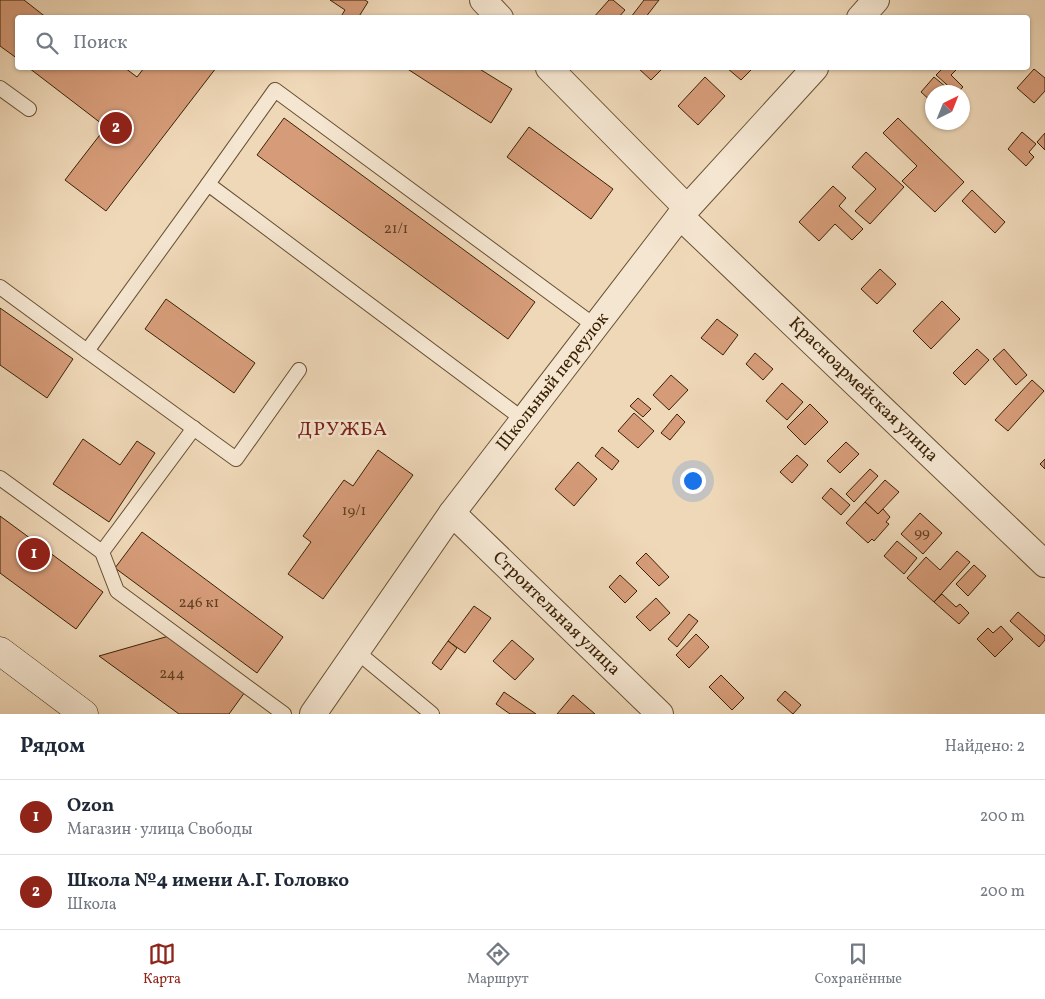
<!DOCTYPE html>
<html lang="ru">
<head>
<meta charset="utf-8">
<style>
	:root { --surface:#fff; --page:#f6f6f7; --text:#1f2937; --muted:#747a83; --line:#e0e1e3; --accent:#8f2418 }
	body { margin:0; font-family:Vollkorn,serif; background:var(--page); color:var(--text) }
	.compass { position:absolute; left:925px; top:85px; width:45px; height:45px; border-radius:50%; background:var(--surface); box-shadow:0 1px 4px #0004; rotate:43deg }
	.you { position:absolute; left:692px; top:480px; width:18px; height:18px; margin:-12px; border:4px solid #fff; border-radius:50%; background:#1a73e8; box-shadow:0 0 0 8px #1a73e833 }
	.badge { display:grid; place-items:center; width:32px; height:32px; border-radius:50%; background:var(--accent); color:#fff; font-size:16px; font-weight:700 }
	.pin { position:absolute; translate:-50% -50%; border:2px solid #fff; box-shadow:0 1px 5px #0006 }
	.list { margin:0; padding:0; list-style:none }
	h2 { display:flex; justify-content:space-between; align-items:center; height:65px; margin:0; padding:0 20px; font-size:21px }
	h2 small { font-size:16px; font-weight:400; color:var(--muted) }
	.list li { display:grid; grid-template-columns:32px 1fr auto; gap:15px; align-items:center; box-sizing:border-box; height:75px; padding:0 20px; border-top:1px solid var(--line) }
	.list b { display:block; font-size:19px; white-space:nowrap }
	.list p { margin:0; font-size:16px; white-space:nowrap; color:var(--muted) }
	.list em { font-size:16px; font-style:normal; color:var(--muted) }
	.icon { flex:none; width:28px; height:28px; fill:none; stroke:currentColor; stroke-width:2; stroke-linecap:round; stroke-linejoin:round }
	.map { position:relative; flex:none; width:1045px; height:714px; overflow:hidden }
	.search { position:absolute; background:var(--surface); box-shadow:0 1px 4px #0004; left:15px; right:15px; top:15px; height:55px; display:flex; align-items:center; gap:12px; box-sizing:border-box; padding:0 18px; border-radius:5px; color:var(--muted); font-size:19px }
	.sheet { height:215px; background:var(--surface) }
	nav { display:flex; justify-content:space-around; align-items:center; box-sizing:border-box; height:70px; border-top:1px solid var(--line); background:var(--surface); font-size:14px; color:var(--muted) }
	nav a { display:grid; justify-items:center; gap:2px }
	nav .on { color:var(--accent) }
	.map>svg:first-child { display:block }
	.building { fill:#d69c79; stroke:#3a2205 }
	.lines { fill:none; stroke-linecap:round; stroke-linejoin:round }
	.lane-casing { stroke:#675032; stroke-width:16 }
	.street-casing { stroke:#675032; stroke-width:28 }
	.secondary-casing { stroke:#3a2205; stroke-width:29 }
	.lane { stroke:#f5e6d1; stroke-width:14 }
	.street { stroke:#f5e6d1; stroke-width:26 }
	.secondary { stroke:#f5e6d1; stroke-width:28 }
	.labels { text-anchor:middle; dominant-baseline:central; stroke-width:5; stroke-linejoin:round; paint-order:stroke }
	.number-label { font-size:15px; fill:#614022 }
	.street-label { font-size:18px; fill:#3a2205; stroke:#f5e6d1 }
	.quarter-label { font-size:20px; letter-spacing:1px; fill:#7a1f14; stroke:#f5e6d1 }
</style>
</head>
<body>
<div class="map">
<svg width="1045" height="714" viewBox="0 0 1045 714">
	<rect width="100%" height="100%" fill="#efd8b8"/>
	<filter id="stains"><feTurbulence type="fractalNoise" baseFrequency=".004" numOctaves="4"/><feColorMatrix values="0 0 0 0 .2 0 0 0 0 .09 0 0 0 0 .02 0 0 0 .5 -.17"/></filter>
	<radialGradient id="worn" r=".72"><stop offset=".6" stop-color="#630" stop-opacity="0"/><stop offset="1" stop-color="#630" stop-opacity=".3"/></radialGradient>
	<g class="building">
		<polygon points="0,0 24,0 47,18 18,18 18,59 0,46"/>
		<polygon points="330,0 365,0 368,2 358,18 340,18 345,10"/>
		<polygon points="609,0 613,0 625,10 618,18 593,18"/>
		<polygon points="644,0 659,0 645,18 632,18 631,17"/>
		<polygon points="29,68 125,68 137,77 144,68 216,68 106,211 65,180 106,127"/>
		<polygon points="406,68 478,68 512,89 491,123"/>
		<polygon points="638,68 663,68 651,80"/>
		<polygon points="727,68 753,68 741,80"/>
		<polygon points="943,68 958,68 951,75 963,87 958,92 955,92 936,75"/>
		<polygon points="1034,69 1045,78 1045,91 1034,103 1017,88"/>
		<polygon points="705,77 725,96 698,125 678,106"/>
		<polygon points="934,77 952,92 932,92 932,102 921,92"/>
		<polygon points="284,118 535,302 508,339 257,155"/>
		<polygon points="898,118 964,182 935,212 902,181 917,166 883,133"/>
		<polygon points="529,127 613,189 591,219 507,157"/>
		<polygon points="1022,132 1036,144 1029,152 1034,157 1026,166 1008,149"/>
		<polygon points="1045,133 1045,150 1037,142"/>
		<polygon points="866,152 904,187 870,224 855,211 876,189 852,167"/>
		<polygon points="833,186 846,198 839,206 863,229 852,240 835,224 819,241 799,222"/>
		<polygon points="972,190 1005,222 995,233 962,201"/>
		<polygon points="880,269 896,284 877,304 861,289"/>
		<polygon points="166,299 255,363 234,393 145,329"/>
		<polygon points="942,301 960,319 931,349 913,331"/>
		<polygon points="0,308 73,359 47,398 0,365"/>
		<polygon points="717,319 738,335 723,355 701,338"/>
		<polygon points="977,349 989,360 965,385 953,373"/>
		<polygon points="1004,349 1027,375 1016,385 993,359"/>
		<polygon points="755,353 773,369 763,380 746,364"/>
		<polygon points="671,375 688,390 669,410 653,395"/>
		<polygon points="1032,380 1044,391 1008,431 995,420"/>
		<polygon points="782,383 803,402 787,420 766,401"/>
		<polygon points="638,398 651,409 643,417 630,406"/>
		<polygon points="810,404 828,422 805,445 787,427"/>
		<polygon points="634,413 654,431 638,448 618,431"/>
		<polygon points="677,414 685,422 670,440 661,433"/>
		<polygon points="83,439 120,465 137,441 155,453 109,522 53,484"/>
		<polygon points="846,442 859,454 840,473 827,461"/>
		<polygon points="602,447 619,461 612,470 595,456"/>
		<polygon points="378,450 413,475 323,599 288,574 311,542 303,536 344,480 353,486"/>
		<polygon points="797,455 808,465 792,483 780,472"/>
		<polygon points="1045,459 1045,469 1040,464"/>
		<polygon points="578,462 597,479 574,506 555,489"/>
		<polygon points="870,469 878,476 854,502 846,494"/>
		<polygon points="885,480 899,492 878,514 865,502"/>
		<polygon points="831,488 850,505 841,515 822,498"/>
		<polygon points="865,502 878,514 883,509 890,517 886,522 889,524 874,541 872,539 868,543 846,523"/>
		<polygon points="920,513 942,533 923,554 901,534"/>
		<polygon points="0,516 103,592 76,629 0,573"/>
		<polygon points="142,532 283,637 257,673 115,568"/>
		<polygon points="897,541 917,558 904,574 884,556"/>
		<polygon points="957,551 970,562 934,602 907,578 926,557 940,570"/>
		<polygon points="646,553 669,577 659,586 636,563"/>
		<polygon points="974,565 986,576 968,596 956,584"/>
		<polygon points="620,575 637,591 625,603 609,587"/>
		<polygon points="942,594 956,607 960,604 969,613 959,624 934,602"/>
		<polygon points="656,598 670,613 650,631 636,617"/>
		<polygon points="474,606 491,618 465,653 448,641"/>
		<polygon points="1018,612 1045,636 1045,640 1039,647 1010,621"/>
		<polygon points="689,614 698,621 677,647 668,639"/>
		<polygon points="1001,626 1013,639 995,657 977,639 988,628 993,633"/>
		<polygon points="696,634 709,647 689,668 676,655"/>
		<polygon points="169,636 245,692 229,714 179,714 99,656"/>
		<polygon points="512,640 534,659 515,680 493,661"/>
		<polygon points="448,641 457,648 441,670 432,663"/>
		<polygon points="721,675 744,698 732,710 709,687"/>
		<polygon points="785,691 801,705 793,714 777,700"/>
		<polygon points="504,692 536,714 510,714 496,704"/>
		<polygon points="573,695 595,714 557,714"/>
	</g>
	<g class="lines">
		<defs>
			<g id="lane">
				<polyline points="0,88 29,109"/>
				<polyline points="208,184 275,90 595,326"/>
				<polyline points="0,287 87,351 208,184 524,420"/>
				<polyline points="87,351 236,459 299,370"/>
				<polyline points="0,478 102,552 117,591 284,714"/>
				<polyline points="102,552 194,428"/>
				<polyline points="356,651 432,714"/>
			</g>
			<g id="street">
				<polyline points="483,0 500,18"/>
				<polyline points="860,18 876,0"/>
				<polyline points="549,68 687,208"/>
				<polyline points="680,216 1045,564"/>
				<polyline points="452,513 660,714"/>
				<polyline points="313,714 452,513 680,216 815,68"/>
			</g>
			<polyline id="secondary" points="0,651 84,714"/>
		</defs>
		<use href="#lane" class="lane-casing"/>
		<use href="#street" class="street-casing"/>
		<use href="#secondary" class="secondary-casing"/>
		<use href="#lane" class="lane"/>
		<use href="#street" class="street"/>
		<use href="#secondary" class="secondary"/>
	</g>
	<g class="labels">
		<g class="number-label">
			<text x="396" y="229">21/1</text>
			<text x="354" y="511">19/1</text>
			<text x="922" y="533">99</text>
			<text x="199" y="603">246 к1</text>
			<text x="172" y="674">244</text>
		</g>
		<g class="street-label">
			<text transform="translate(553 382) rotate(-52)">Школьный переулок</text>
			<text transform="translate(863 390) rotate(44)">Красноармейская улица</text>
			<text transform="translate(556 614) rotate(44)">Строительная улица</text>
		</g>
		<g class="quarter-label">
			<text x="343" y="430">ДРУЖБА</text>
		</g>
	</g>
	<rect width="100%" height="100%" filter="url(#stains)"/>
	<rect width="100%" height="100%" fill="url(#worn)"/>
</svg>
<svg class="compass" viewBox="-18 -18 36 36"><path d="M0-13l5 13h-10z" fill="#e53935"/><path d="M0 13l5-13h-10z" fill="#747a83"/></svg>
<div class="you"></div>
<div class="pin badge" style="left:34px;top:554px">1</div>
<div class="pin badge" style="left:116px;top:128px">2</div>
<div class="search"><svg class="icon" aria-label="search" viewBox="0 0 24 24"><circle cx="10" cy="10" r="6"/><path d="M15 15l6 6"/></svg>Поиск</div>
</div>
<section class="sheet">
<h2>Рядом<small>Найдено: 2</small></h2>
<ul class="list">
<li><span class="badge">1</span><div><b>Ozon</b><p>Магазин · улица Свободы</p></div><em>200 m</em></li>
<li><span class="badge">2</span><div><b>Школа №4 имени А.Г. Головко</b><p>Школа</p></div><em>200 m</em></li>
</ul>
</section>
<nav>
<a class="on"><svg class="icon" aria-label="map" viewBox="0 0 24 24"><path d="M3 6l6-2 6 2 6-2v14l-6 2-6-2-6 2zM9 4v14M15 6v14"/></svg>Карта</a>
<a><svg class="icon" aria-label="directions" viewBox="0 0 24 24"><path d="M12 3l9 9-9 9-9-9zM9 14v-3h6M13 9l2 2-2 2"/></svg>Маршрут</a>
<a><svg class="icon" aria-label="saved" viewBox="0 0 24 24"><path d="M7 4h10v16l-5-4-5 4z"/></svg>Сохранённые</a>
</nav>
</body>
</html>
